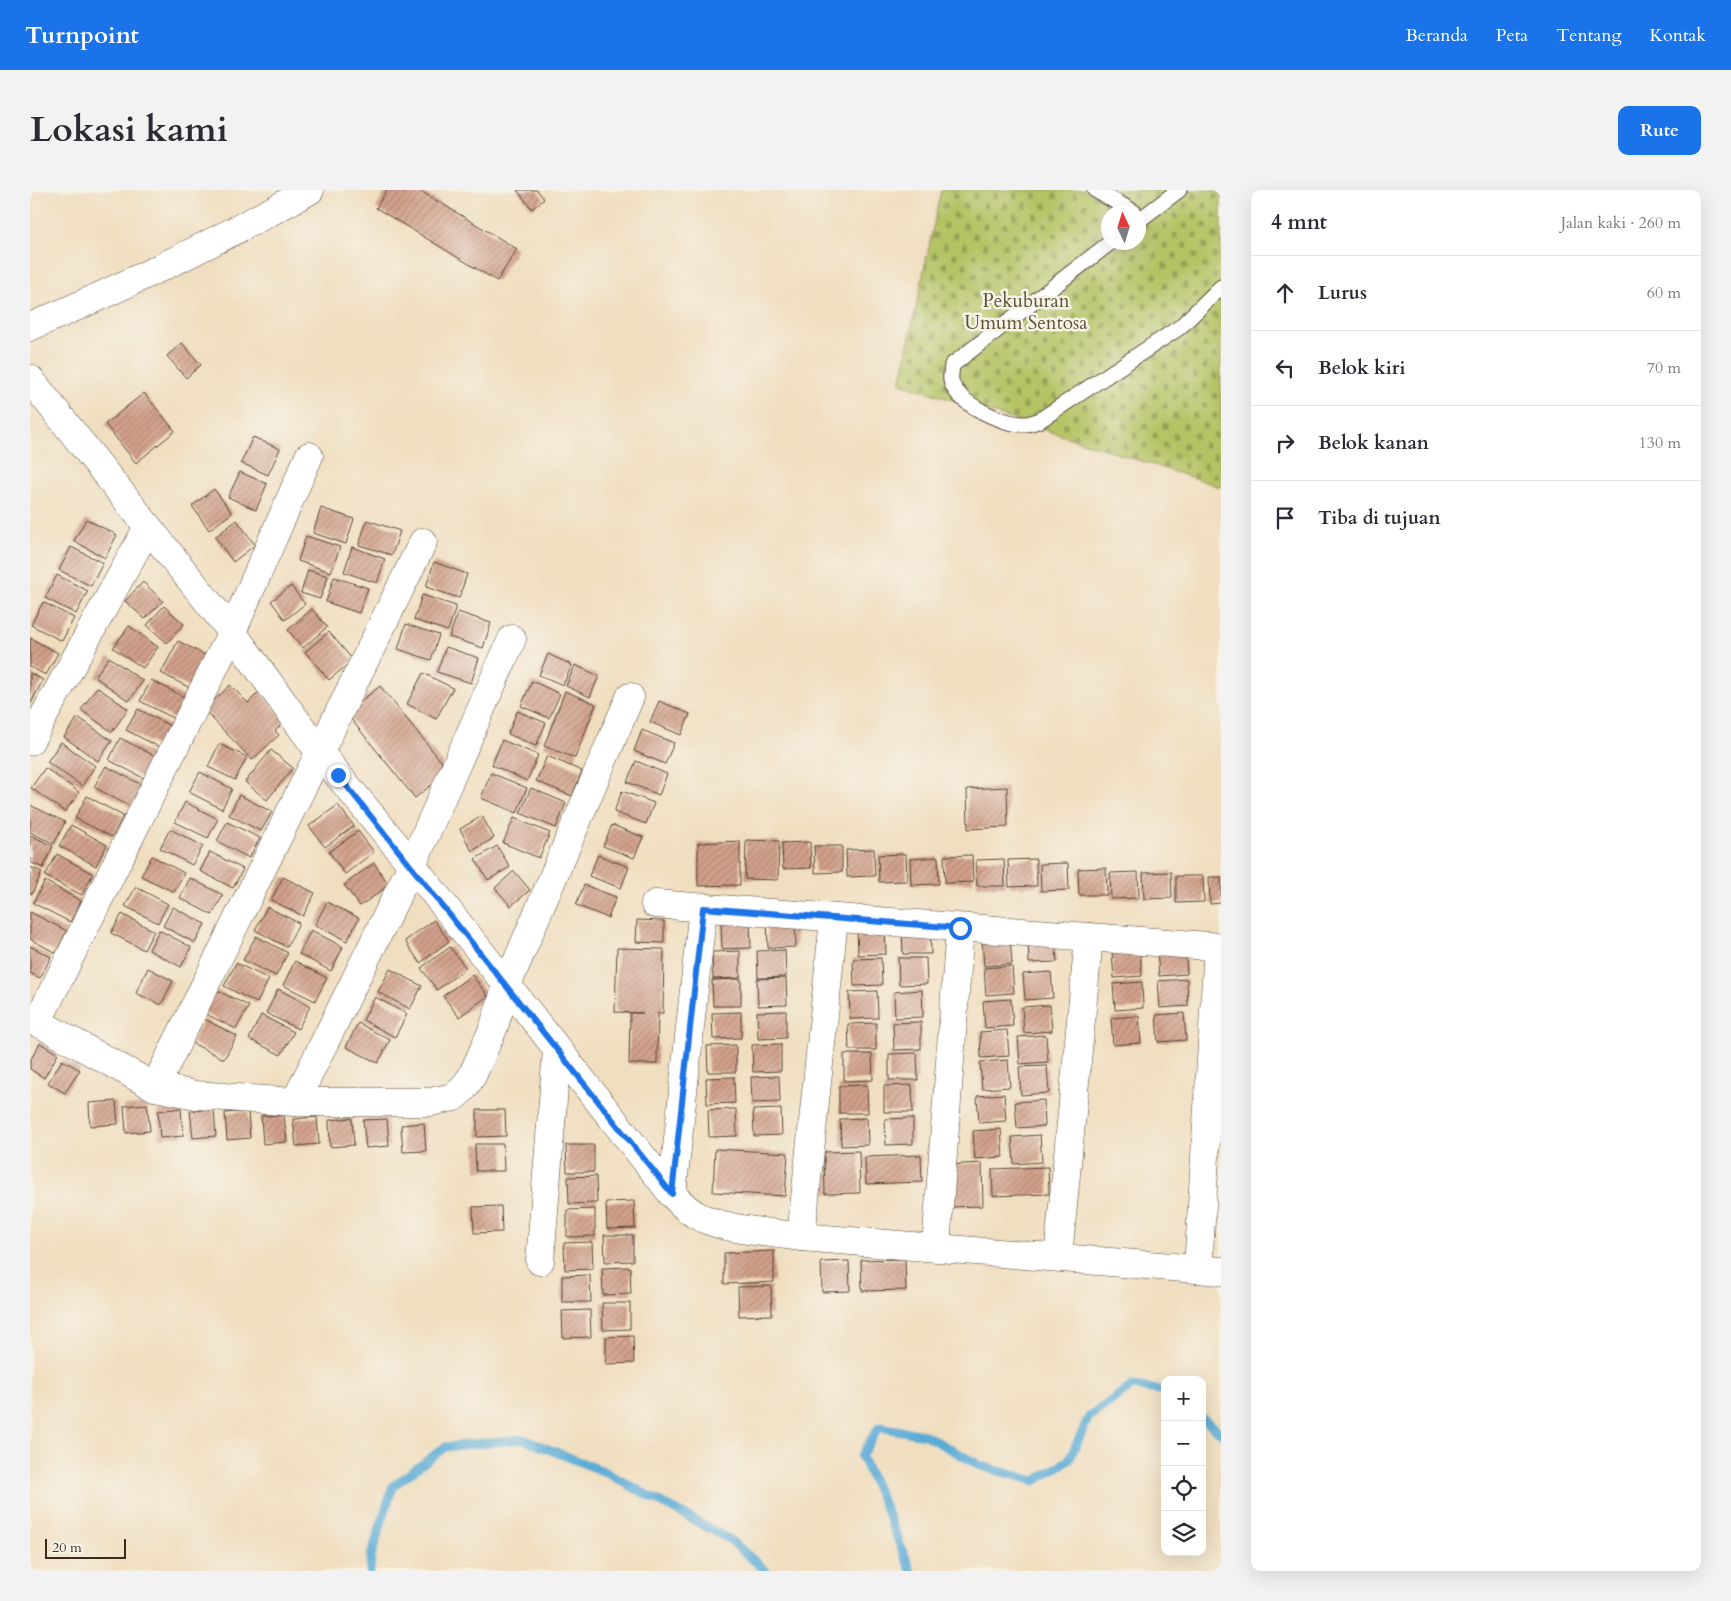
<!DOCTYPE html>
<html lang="id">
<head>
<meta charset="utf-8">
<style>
	:root { --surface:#fff; --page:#f2f2f3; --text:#2b2b33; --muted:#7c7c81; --line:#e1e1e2; --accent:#1a73e8 }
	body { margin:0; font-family:Cardo,serif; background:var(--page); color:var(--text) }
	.controls { position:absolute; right:15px; bottom:15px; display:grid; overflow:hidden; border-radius:10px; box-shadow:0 5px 20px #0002 }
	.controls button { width:45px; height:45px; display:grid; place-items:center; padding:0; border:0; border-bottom:1px solid var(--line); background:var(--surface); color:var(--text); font:25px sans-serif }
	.compass { position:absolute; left:1071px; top:15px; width:45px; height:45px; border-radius:50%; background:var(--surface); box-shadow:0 5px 20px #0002; rotate:356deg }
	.scale { position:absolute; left:15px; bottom:12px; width:81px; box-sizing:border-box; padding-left:5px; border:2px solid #3b2a1e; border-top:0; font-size:14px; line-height:18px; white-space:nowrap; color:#3b2a1e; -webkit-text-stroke:4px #f7f3e8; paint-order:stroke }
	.stop { position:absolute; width:15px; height:15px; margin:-11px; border:4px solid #1a73e8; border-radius:50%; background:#fff }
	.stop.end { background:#1a73e8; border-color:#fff; box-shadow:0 1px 5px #0008 }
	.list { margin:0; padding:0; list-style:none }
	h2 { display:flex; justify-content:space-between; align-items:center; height:65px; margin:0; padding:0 20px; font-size:21px }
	h2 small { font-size:16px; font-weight:400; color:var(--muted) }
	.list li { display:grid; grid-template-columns:32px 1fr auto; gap:15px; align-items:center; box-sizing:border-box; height:75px; padding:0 20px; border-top:1px solid var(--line) }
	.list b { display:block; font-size:19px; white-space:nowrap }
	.list em { font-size:16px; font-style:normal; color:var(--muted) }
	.icon { flex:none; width:28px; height:28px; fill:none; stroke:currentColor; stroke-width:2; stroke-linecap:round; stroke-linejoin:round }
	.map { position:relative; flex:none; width:1191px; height:1381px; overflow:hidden; border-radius:10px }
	header { display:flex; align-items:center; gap:30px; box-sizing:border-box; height:70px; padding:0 25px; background:var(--accent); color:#fff }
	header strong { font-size:24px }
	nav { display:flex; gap:28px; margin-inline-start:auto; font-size:18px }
	.intro { display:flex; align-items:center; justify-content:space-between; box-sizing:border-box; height:120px; padding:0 30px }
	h1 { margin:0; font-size:35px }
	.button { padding:12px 22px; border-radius:10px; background:var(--accent); color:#fff; font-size:18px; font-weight:700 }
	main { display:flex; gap:30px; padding:0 30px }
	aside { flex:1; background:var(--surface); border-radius:10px; box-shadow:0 5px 20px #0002 }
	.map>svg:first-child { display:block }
	.cemetery { fill:url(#cemetery-stones); stroke:#787642; fill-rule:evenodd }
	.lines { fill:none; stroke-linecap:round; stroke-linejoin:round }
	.stream { stroke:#5cacd6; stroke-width:9 }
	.building { fill:url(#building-hatch) }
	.service-casing { stroke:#564536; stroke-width:17 }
	.minor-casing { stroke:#564536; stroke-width:29 }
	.tertiary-casing { stroke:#564536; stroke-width:29 }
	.service { stroke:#fff; stroke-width:15 }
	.minor { stroke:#fff; stroke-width:28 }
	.tertiary { stroke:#fff; stroke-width:28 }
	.route { stroke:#1a73e8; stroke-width:6 }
	.labels { text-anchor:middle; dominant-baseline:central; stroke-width:5; stroke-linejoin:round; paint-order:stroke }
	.park-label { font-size:19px; fill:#5a5030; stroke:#f7f3e8 }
</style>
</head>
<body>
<header>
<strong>Turnpoint</strong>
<nav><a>Beranda</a><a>Peta</a><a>Tentang</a><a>Kontak</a></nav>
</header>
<div class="intro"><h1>Lokasi kami</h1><a class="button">Rute</a></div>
<main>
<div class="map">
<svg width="1191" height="1381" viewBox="0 0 1191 1381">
	<defs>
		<pattern id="cemetery-stones" width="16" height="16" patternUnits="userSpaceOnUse" patternTransform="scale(1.25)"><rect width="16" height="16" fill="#b5c365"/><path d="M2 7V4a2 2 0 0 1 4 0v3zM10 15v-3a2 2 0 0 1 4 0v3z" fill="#949f53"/></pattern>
		<pattern id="building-hatch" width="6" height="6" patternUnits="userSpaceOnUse" patternTransform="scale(1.25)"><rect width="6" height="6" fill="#d2a18c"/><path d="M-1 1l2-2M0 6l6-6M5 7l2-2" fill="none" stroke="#ac8372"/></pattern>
	</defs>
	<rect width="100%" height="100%" fill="#f7f3e8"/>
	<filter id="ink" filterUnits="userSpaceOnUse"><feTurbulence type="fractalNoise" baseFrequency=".02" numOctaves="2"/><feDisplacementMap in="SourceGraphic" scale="10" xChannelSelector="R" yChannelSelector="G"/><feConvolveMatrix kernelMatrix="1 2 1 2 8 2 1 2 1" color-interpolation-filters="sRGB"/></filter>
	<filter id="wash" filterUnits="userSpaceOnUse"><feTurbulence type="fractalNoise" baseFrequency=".0096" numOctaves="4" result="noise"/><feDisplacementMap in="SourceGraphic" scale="20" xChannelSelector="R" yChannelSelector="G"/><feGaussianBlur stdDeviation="1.12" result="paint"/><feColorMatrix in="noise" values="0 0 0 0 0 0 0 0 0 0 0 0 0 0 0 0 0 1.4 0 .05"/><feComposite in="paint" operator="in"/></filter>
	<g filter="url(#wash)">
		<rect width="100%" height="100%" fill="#f0dec0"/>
		<path class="cemetery" d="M911,0H1191V297L870,193ZM1078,22H1108V52H1078Z"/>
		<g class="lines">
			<g class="stream">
				<polyline points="1172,1228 1191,1243"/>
				<polyline points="340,1381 341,1366 363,1296 415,1257 493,1249 573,1281 699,1349 736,1381"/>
				<polyline points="881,1381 851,1308 831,1266 849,1237 895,1245 951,1276 1005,1291 1039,1270 1059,1227 1102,1196 1135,1201"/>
			</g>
		</g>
		<g id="blocks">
			<g class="building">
				<polygon points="357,0 389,0 487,59 467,91 346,18"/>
				<polygon points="487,0 507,0 514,9 502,19"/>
				<polygon points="152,153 171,175 156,188 137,166"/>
				<polygon points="114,203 145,241 106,273 75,234"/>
				<polygon points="223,247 250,259 238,285 211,273"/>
				<polygon points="210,282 237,294 226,320 198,307"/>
				<polygon points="184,299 202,323 179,340 162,316"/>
				<polygon points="291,318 324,329 316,354 283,343"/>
				<polygon points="56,329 87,345 75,368 44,351"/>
				<polygon points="207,330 225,355 203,372 185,347"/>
				<polygon points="337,330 370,341 362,365 329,355"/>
				<polygon points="276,346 310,357 301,382 268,371"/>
				<polygon points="41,357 73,373 61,396 29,380"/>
				<polygon points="322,357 355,369 347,393 314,382"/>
				<polygon points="404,372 437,384 429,408 396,397"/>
				<polygon points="278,380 298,386 290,409 271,403"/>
				<polygon points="27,385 58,401 46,424 15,408"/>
				<polygon points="304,387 338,398 329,423 296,412"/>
				<polygon points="113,392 133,411 115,429 95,411"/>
				<polygon points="261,396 275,414 255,430 241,411"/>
				<polygon points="392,405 426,416 418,441 384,430"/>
				<polygon points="13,412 44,428 32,451 1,435"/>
				<polygon points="134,416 154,434 137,453 117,435"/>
				<polygon points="282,419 297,437 273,458 258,440"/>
				<polygon points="428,422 461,433 453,458 419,447"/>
				<polygon points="376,434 409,445 401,470 368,459"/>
				<polygon points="99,436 128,457 113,478 83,458"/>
				<polygon points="299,442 323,470 299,490 275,462"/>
				<polygon points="0,448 28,463 16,485 0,477"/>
				<polygon points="148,451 179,467 162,499 131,483"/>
				<polygon points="416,457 449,468 441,493 407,482"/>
				<polygon points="518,464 542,475 533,495 509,485"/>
				<polygon points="79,467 113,491 99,511 65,487"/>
				<polygon points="545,475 569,486 560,507 536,496"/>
				<polygon points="0,483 13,490 0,515"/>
				<polygon points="393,483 423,498 406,529 377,514"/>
				<polygon points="121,490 158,509 147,530 110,511"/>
				<polygon points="502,491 530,504 519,528 491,516"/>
				<polygon points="200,495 218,513 229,502 256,530 245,541 249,545 222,570 174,520"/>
				<polygon points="350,496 419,581 385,608 316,523"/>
				<polygon points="67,497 98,519 82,542 51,520"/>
				<polygon points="535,501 566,514 545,568 514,556"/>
				<polygon points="629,511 660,524 651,545 620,532"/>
				<polygon points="108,519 144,538 133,559 96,540"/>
				<polygon points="487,521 516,533 506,556 478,544"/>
				<polygon points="48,527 82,551 68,571 34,547"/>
				<polygon points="612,540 644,553 635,574 604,561"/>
				<polygon points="90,548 127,567 115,589 79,570"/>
				<polygon points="472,550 508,565 497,591 462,575"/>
				<polygon points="31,552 65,576 52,596 17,572"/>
				<polygon points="189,554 217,567 205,590 178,577"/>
				<polygon points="241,560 263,578 237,610 215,592"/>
				<polygon points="517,566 552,581 542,606 506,591"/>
				<polygon points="606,571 637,584 629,605 597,592"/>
				<polygon points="76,576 112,595 101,617 64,597"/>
				<polygon points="15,578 49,602 35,622 1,598"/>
				<polygon points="170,582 202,599 192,619 159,602"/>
				<polygon points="461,583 497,598 487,623 451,608"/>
				<polygon points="977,597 978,637 938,639 937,599"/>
				<polygon points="501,598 536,613 526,638 490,623"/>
				<polygon points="592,601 624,613 616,634 584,622"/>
				<polygon points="209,605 242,622 231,641 199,625"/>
				<polygon points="57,606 93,626 82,647 45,628"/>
				<polygon points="155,612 188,629 178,648 145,632"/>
				<polygon points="0,615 35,632 24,654 0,642"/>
				<polygon points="308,615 324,636 295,657 279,636"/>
				<polygon points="452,626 464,648 442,661 430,639"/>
				<polygon points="484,628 520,643 509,668 473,653"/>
				<polygon points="197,632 230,648 219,668 187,651"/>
				<polygon points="41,635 77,655 66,676 29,656"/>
				<polygon points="582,635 613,647 604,668 573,656"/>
				<polygon points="140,639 173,656 162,675 130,658"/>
				<polygon points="328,641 344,662 315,684 299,662"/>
				<polygon points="0,645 23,656 13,678 0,672"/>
				<polygon points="716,650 749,651 748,690 715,689"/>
				<polygon points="710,651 710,695 668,696 668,653"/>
				<polygon points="780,652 781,678 753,679 752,653"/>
				<polygon points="467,656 480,677 458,690 445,669"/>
				<polygon points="784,656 812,656 812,682 785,683"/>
				<polygon points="844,659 845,686 817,687 816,660"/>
				<polygon points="180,662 213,679 203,698 170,681"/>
				<polygon points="27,664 63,684 52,705 15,686"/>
				<polygon points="876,664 877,691 849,692 848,665"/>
				<polygon points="568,665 599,677 591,698 559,686"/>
				<polygon points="942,665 943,692 915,693 914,666"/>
				<polygon points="122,666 154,683 144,702 111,686"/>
				<polygon points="908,667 909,694 881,695 880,669"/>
				<polygon points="974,669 975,696 947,696 946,670"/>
				<polygon points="1006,669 1007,696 979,697 978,670"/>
				<polygon points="344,673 359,695 330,716 314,695"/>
				<polygon points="1038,673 1039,700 1011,701 1010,674"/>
				<polygon points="0,677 12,682 2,704 0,703"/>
				<polygon points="1076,678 1077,705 1049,705 1048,679"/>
				<polygon points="484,681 500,700 481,716 465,698"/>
				<polygon points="1108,682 1109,708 1081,709 1080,683"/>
				<polygon points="1141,682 1142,708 1114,709 1113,683"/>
				<polygon points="1146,686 1173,686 1174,712 1146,713"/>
				<polygon points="253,687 285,703 273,726 241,710"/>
				<polygon points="1179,687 1191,687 1191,713 1180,714"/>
				<polygon points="160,688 193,705 182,725 150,708"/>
				<polygon points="15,691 51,711 40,732 3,713"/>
				<polygon points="554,695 586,707 578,728 546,715"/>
				<polygon points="106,697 138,714 128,733 95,716"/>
				<polygon points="297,712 329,728 317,751 285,735"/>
				<polygon points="143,717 175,734 165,753 133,736"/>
				<polygon points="237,717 269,733 257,757 225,740"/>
				<polygon points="0,722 37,741 26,763 0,749"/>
				<polygon points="92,724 124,741 114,760 81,743"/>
				<polygon points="404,730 419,751 390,773 375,751"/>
				<polygon points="607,730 634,731 634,753 606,752"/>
				<polygon points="765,730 766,757 738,758 737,731"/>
				<polygon points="720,731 721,758 692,759 691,732"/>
				<polygon points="900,737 901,764 873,764 872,738"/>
				<polygon points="827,738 855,738 856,764 828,765"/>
				<polygon points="129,740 161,757 151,777 119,760"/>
				<polygon points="281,740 313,757 301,781 269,764"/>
				<polygon points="1025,745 1027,772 999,773 998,747"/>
				<polygon points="226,746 258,763 246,786 213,770"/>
				<polygon points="980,748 982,774 954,776 952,750"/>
				<polygon points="0,756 21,767 10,788 0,783"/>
				<polygon points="420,757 436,778 407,800 391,778"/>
				<polygon points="1155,757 1157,784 1129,786 1127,759"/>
				<polygon points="587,758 634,759 633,823 628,823 627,874 599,874 600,823 613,823 585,822"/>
				<polygon points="755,760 756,787 728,788 727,761"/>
				<polygon points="1110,760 1112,786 1084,788 1082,762"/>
				<polygon points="710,761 710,788 683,789 682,762"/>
				<polygon points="851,768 852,795 824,796 823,769"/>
				<polygon points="868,768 896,768 897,794 869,795"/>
				<polygon points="265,771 297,788 285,811 253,795"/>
				<polygon points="206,773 239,789 227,813 194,796"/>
				<polygon points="982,776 984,803 956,805 954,778"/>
				<polygon points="118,778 143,791 131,815 106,803"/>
				<polygon points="360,779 392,796 380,819 348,802"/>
				<polygon points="1021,782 1023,808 995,810 993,784"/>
				<polygon points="442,785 458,806 429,827 413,806"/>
				<polygon points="756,788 757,815 728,816 727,789"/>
				<polygon points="711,789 711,816 683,816 682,790"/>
				<polygon points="1157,789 1158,816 1130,818 1128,791"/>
				<polygon points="1112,792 1113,818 1085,820 1083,794"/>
				<polygon points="248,799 280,816 268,839 236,823"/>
				<polygon points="186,800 219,816 206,839 174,823"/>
				<polygon points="892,800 893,827 865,828 864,802"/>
				<polygon points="847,801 848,828 820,829 819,802"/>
				<polygon points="345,807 377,824 365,847 333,830"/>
				<polygon points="981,809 983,836 955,838 953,811"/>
				<polygon points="1020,815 1022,841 994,843 992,817"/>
				<polygon points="756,821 756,848 728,849 727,822"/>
				<polygon points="711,822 711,848 683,849 682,823"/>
				<polygon points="1154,823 1156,850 1128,852 1126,825"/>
				<polygon points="231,825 264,842 251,865 219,849"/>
				<polygon points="1109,826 1111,853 1083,855 1081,828"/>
				<polygon points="174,829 207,846 194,869 162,853"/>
				<polygon points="891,832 891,859 864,860 863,833"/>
				<polygon points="328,833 360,850 348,873 316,857"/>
				<polygon points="846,833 846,860 819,860 818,834"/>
				<polygon points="977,840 979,866 951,868 950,842"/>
				<polygon points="1016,845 1018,872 990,874 988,847"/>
				<polygon points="10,853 28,864 14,888 0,879 0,871"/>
				<polygon points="751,854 751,881 723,882 722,855"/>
				<polygon points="706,855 706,882 678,882 677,856"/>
				<polygon points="887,863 888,890 859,890 859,864"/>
				<polygon points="814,864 842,864 843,890 814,891"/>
				<polygon points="32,870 50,880 35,903 18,893"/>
				<polygon points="978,870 980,897 952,899 950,872"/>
				<polygon points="1017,876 1019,903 991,905 989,877"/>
				<polygon points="749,886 750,912 722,913 721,887"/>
				<polygon points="704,887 705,913 677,914 676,888"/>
				<polygon points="837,895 838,923 809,923 809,896"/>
				<polygon points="882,895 883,922 854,922 854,896"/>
				<polygon points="974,904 976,931 949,933 947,906"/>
				<polygon points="1014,910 1015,936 987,938 985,912"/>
				<polygon points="86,911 88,934 60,936 59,913"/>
				<polygon points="117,914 120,941 96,943 94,916"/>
				<polygon points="151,918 153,946 130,948 128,921"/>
				<polygon points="184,919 186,946 163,948 160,921"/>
				<polygon points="706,919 707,946 679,947 678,920"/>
				<polygon points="751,919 752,945 724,946 723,920"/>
				<polygon points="447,920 475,920 476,946 447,947"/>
				<polygon points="218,921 220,948 197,950 195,923"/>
				<polygon points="254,925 257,952 233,954 231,926"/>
				<polygon points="287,927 289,954 266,956 263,929"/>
				<polygon points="322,928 324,955 300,957 299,930"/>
				<polygon points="837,928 838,955 811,956 810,929"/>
				<polygon points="883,928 883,954 856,955 855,929"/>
				<polygon points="357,929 359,956 336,958 333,930"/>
				<polygon points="394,933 396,961 373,962 371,935"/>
				<polygon points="971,939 973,967 945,969 943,941"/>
				<polygon points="1010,945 1012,972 984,974 982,947"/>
				<polygon points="445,954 473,954 474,981 446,981"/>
				<polygon points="536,955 564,955 564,982 537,982"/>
				<polygon points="685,959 758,963 755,1006 683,1002"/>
				<polygon points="829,961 830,1003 795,1004 794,962"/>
				<polygon points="891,965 892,992 836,994 835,967"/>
				<polygon points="952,973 953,1016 918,1017 916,975"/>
				<polygon points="1018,977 1019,1004 963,1006 962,979"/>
				<polygon points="566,986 567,1013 539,1014 538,987"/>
				<polygon points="604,1011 605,1038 577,1039 576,1012"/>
				<polygon points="471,1016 472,1042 444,1043 443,1017"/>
				<polygon points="565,1019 565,1046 537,1047 537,1020"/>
				<polygon points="574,1045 603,1045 603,1071 575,1072"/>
				<polygon points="562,1052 563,1079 535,1080 534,1053"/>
				<polygon points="744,1061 744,1092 694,1094 694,1063"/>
				<polygon points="875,1069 876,1100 832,1101 831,1070"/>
				<polygon points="819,1071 820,1101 792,1102 791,1072"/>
				<polygon points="600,1077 601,1104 573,1105 572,1078"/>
				<polygon points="560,1085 561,1112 532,1112 532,1086"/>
				<polygon points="741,1096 742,1125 709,1126 708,1097"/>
				<polygon points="572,1113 600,1113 600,1139 573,1140"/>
				<polygon points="560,1120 561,1147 533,1148 532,1121"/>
				<polygon points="603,1146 604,1173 576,1174 576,1147"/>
			</g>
		</g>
	</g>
	<g filter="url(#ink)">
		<use href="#blocks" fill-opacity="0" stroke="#564536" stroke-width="1"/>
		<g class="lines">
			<defs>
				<g id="service">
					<polyline points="1065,0 1104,22"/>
					<polyline points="1108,31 1149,0"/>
					<path d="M1081,52L922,175C922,179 920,186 921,190C925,213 973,235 995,234C999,234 1005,232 1010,230L1150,137L1191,97"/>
				</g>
				<g id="minor">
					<path d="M0,189L202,442L290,563L382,675L642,1004C650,1013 660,1023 672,1028C702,1041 739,1042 771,1047L1191,1081"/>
					<polyline points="0,551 118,337"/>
					<polyline points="625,714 1191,757"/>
					<polyline points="0,828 125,897 166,905 265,912 400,912 424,907 433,899 442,886 463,839 477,795 600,507"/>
					<polyline points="7,833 202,442 279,266"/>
					<polyline points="125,897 393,352"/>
					<polyline points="265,912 382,675 482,449"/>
					<polyline points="642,1004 673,717"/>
					<polyline points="771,1047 804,729"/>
					<polyline points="906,1057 930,738"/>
					<polyline points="1028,1067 1059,747"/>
					<polyline points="510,1071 527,860"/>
					<polyline points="1168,1079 1188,757"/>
				</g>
				<path id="tertiary" d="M0,137C96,96 189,51 280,0"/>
			</defs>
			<use href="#service" class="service-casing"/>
			<use href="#minor" class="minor-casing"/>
			<use href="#tertiary" class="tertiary-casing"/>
			<use href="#service" class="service"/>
			<use href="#minor" class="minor"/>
			<use href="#tertiary" class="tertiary"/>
		</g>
	</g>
	<g class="lines" filter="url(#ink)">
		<polyline class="route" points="308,585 642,1004 673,718 930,738"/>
	</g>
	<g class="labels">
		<g class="park-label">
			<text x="996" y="111">Pekuburan<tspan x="996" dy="22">Umum Sentosa</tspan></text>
		</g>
	</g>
</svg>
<div class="controls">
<button>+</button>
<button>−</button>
<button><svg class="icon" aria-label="locate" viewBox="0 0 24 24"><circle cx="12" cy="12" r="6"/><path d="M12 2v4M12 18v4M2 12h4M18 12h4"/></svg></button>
<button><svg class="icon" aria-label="layers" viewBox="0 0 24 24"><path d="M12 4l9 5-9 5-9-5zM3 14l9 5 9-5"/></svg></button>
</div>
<svg class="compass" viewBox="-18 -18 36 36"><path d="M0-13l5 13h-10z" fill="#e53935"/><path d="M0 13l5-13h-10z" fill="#7c7c81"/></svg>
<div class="scale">20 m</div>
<div class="stop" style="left:930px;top:738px"></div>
<div class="stop end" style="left:308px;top:585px"></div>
</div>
<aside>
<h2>4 mnt<small>Jalan kaki · 260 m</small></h2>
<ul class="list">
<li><svg class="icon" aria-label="ahead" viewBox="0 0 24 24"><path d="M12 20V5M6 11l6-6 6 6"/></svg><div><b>Lurus</b></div><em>60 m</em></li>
<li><svg class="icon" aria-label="left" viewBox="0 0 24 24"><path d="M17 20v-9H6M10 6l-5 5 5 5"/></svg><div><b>Belok kiri</b></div><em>70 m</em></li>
<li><svg class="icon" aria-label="right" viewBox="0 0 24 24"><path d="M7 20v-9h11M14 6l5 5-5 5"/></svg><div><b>Belok kanan</b></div><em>130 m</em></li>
<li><svg class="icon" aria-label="arrive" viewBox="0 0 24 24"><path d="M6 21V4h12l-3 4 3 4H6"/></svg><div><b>Tiba di tujuan</b></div></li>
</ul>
</aside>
</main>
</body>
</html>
